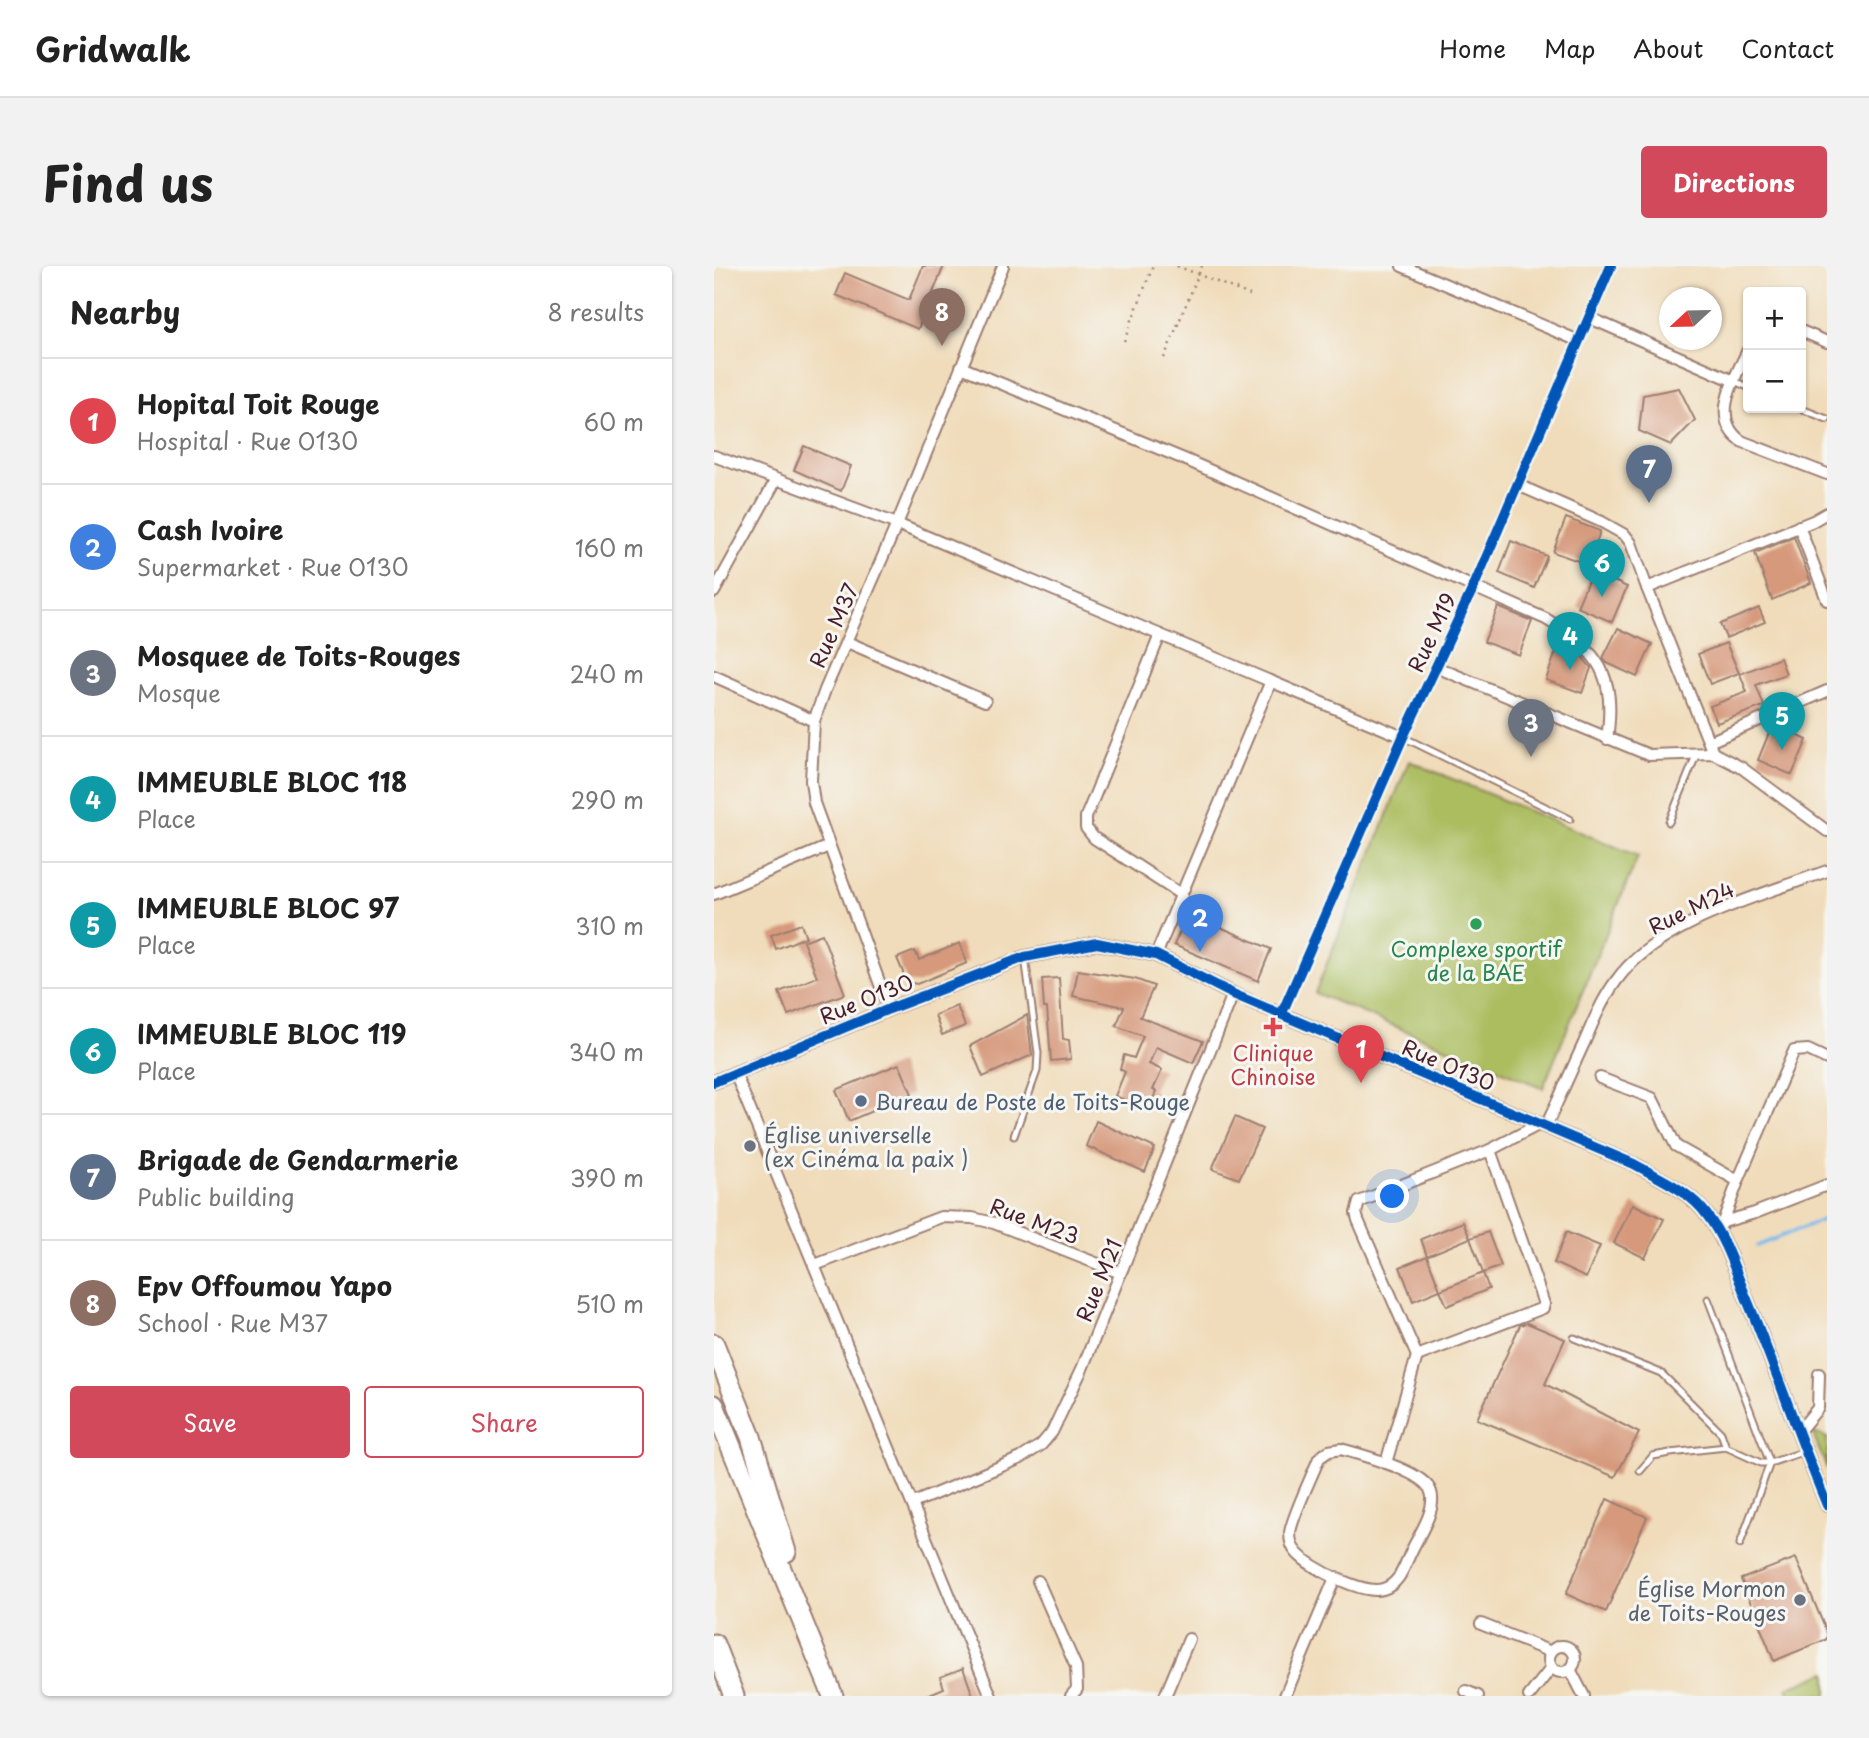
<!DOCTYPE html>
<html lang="en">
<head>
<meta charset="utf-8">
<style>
	:root { --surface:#fff; --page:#f2f2f2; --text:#222; --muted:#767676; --line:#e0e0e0; --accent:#d1495b }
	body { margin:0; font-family:"Playpen Sans",sans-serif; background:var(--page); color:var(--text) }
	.controls { position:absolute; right:21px; top:21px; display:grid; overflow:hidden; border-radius:7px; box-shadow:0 2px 5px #0004 }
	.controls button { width:63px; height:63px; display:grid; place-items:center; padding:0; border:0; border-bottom:2px solid var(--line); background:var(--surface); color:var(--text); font:35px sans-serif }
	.compass { position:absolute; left:945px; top:21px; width:63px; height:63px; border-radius:50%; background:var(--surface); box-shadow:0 2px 5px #0004; rotate:248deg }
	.you { position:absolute; left:679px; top:931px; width:24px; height:24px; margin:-18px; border:5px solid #fff; border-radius:50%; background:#1a73e8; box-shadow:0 0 0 10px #1a73e833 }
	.badge { display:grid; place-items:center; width:46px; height:46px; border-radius:50%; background:var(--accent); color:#fff; font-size:23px; font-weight:700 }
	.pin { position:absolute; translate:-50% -58px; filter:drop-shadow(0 2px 4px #0008) }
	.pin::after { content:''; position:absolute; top:37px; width:24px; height:21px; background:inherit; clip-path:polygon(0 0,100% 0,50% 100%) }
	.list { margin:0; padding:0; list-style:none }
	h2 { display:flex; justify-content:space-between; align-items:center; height:91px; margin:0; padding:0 28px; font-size:30px }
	h2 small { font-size:23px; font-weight:400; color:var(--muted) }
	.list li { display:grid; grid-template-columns:46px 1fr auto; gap:21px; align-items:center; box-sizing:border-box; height:126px; padding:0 28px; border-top:2px solid var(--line) }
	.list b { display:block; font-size:26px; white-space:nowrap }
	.list p { margin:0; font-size:23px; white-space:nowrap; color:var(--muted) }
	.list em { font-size:23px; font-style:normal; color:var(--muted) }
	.actions { display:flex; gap:14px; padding:21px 28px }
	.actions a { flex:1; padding:16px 0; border:2px solid var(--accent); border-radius:7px; text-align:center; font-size:24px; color:var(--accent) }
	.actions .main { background:var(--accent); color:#fff }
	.map { position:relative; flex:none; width:1113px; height:1430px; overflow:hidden; border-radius:7px }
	header { display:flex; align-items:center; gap:42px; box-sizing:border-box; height:98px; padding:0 35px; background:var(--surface); border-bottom:2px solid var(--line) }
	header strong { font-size:33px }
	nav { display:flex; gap:38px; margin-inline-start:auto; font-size:24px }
	.intro { display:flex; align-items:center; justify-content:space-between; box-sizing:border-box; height:168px; padding:0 42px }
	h1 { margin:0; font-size:49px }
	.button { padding:18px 32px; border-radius:7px; background:var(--accent); color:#fff; font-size:24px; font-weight:700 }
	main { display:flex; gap:42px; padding:0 42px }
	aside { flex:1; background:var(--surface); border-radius:7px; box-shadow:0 2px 5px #0004 }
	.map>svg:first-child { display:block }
	.green { fill:#acbd60; stroke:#7b6e46; stroke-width:2 }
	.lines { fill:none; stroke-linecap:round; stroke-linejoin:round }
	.stream { stroke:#78bbee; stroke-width:3.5 }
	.building { fill:#d6997b }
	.service-casing { stroke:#9d7e72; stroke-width:9 }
	.minor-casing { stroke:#9d7e72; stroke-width:14 }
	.tertiary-casing { stroke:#9d7e72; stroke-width:16 }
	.motorway-casing { stroke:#9d7e72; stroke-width:23 }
	.path { stroke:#9d7e72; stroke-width:2.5; stroke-dasharray:2 5; stroke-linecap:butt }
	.service { stroke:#fff; stroke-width:5 }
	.minor { stroke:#fff; stroke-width:10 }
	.tertiary { stroke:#fff; stroke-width:12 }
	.motorway { stroke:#fff; stroke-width:19 }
	.cycleway-casing { stroke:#f6f6f2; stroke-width:15 }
	.cycleway { stroke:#0057b8; stroke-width:10 }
	.leisure-dot { fill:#2e9e5b; stroke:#f6f6f2; stroke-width:2.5 }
	.health-dot { fill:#e0444e; stroke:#f6f6f2; stroke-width:2.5 }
	.service-dot { fill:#5c6f8a; stroke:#f6f6f2; stroke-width:2.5 }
	.worship-dot { fill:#6b7280; stroke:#f6f6f2; stroke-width:2.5 }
	.labels { text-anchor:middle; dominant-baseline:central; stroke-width:6; stroke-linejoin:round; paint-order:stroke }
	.street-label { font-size:21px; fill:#4a1f2b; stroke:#f6f6f2 }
	.leisure-label { font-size:21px; fill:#27864d; stroke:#f6f6f2 }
	.health-label { font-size:21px; fill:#be3a42; stroke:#f6f6f2 }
	.service-label { font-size:21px; fill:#4e5e75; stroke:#f6f6f2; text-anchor:start }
	.worship-label { font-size:21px; fill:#5b616d; stroke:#f6f6f2; text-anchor:start }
</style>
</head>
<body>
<header>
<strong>Gridwalk</strong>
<nav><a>Home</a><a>Map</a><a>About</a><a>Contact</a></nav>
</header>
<div class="intro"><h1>Find us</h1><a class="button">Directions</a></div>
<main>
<aside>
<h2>Nearby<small>8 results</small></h2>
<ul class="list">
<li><span class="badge" style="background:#e0444e">1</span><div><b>Hopital Toit Rouge</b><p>Hospital · Rue O130</p></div><em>60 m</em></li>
<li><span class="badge" style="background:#3f7fe0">2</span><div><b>Cash Ivoire</b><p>Supermarket · Rue O130</p></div><em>160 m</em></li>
<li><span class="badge" style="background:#6b7280">3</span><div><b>Mosquee de Toits-Rouges</b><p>Mosque</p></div><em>240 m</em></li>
<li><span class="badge" style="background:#0f9aa8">4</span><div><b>IMMEUBLE BLOC 118</b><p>Place</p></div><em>290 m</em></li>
<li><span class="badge" style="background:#0f9aa8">5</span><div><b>IMMEUBLE BLOC 97</b><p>Place</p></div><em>310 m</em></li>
<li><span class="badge" style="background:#0f9aa8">6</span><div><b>IMMEUBLE BLOC 119</b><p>Place</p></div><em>340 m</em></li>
<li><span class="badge" style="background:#5c6f8a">7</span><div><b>Brigade de Gendarmerie</b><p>Public building</p></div><em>390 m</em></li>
<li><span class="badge" style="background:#8d6e63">8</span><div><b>Epv Offoumou Yapo</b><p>School · Rue M37</p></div><em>510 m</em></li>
</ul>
<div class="actions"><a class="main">Save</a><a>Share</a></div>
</aside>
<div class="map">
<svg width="1113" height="1430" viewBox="0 0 1113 1430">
	<rect width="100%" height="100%" fill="#f6f6f2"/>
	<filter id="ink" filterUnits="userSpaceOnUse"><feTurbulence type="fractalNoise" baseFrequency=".0143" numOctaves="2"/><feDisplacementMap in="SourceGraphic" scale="14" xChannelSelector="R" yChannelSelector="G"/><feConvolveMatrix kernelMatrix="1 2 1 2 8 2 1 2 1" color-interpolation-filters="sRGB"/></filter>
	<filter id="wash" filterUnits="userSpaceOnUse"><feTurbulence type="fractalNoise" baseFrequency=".00686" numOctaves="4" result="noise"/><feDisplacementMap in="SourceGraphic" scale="28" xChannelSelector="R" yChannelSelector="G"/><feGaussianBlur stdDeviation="1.57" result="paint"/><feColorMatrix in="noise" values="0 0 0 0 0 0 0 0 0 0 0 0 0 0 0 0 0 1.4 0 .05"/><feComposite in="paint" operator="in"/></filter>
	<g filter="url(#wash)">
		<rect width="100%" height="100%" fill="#f0dcba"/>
		<g class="green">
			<polygon points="695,495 924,590 829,822 601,727"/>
			<polygon points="1098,1166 1113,1172 1113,1203"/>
			<polygon points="1113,1406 1113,1430 1077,1430 1073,1422"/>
		</g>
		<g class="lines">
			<polyline class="stream" points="1043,980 1113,952"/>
		</g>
		<g id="blocks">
			<g class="building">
				<polygon points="209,0 230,0 204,63 122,29 131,7 195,34"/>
				<polygon points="965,122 981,154 957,179 925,165 929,129"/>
				<polygon points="90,180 137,200 127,225 80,204"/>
				<polygon points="852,252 886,265 875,299 839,286"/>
				<polygon points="1080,271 1097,317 1058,334 1041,287"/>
				<polygon points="797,275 833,290 820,322 785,307"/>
				<polygon points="878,305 913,321 898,356 863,341"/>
				<polygon points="784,341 818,355 805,389 770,376"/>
				<polygon points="1045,342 1051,356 1012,372 1006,358"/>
				<polygon points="904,362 938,378 923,411 893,397 889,392"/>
				<polygon points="1012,377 1025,407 996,418 984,388"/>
				<polygon points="844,380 866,388 877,402 868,427 832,414"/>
				<polygon points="1066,392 1072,408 1042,419 1050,440 1003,457 996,440 1033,426 1026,408"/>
				<polygon points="1059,457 1093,474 1078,509 1044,494"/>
				<polygon points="474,647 557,683 544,715 460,679"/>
				<polygon points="87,658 92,671 62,683 57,669"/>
				<polygon points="108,668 131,728 74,749 65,726 103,711 89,675"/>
				<polygon points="246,677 253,697 203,718 193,716 183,692 201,685 205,694"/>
				<polygon points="364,704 421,713 440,720 426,751 489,775 479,797 442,781 435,798 448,804 439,824 442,825 435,844 401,830 411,806 406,803 410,789 420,792 429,770 402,760 410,741 359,730"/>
				<polygon points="345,712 349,773 355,774 357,793 337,795 333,742 330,742 328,713"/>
				<polygon points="243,740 251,760 228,769 221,749"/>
				<polygon points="313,749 318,789 269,811 256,780"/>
				<polygon points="185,798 198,828 135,855 122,824"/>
				<polygon points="521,851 548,863 525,913 498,903"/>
				<polygon points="382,855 441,882 431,906 372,880"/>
				<polygon points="919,938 950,953 931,992 900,977"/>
				<polygon points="749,956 756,972 713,990 707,973"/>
				<polygon points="774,966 787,1000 769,1007 756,972"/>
				<polygon points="852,966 886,980 872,1012 840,997"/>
				<polygon points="713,990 726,1024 699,1035 686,1001"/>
				<polygon points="769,1007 775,1023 733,1040 726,1024"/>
				<polygon points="813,1057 851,1073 831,1118 925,1167 901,1211 763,1153 806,1059"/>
				<polygon points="893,1233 933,1251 892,1346 852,1328"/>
				<polygon points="1082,1292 1113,1367 1113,1373 1060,1395 1027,1313"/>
				<polygon points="249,1402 259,1430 211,1430 230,1422 226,1411"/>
			</g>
		</g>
	</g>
	<g filter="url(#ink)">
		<use href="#blocks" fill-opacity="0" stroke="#9d7e72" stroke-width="2"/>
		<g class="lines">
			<defs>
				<g id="service">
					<polyline points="1020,115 1034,121"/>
					<polyline points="1085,142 1113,153"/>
					<polyline points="689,471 856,553"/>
					<polyline points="955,556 983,487"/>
					<polyline points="300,870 323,805 324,787 311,691"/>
					<polyline points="994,1033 1056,1197 1026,1278"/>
					<polyline points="860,1072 947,1107 1007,1167 1012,1181"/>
					<polyline points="926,1205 939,1190 956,1187 1012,1181 1047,1197 1056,1197 1092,1185"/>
				</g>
				<g id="minor">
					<polyline points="688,0 865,75"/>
					<polyline points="876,52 1020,115"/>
					<polyline points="1087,65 1113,76"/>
					<path d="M1034,84C1021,112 995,152 1027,175L1113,208"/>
					<path d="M247,101L470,193L832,353C886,386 902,409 893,473"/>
					<polyline points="0,190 183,258 689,471"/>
					<polyline points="804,219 888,256 911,269 917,277 933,322 999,487"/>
					<polyline points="1085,260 1113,334"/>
					<polyline points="933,322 1099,255 1113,247"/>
					<polyline points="0,326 62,214"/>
					<polyline points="446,369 372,551 372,562 380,572 468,629"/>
					<polyline points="133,376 271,435"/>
					<polyline points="722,401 935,489 999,487 1028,502 1113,565"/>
					<polyline points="0,410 100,455"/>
					<polyline points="995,476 1113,425"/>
					<polyline points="0,628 115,580"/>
					<polyline points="442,689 557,415"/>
					<polyline points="175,743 100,537 97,515 100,455 111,424 183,258 289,0"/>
					<polyline points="568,747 689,471 760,320 897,0"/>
					<polyline points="21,807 277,1430"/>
					<polyline points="886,812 938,832 962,880 1024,915"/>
					<path d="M832,860C845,833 857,805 870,777C879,756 888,734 902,715C942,657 1048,629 1113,605"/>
					<polygon points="776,884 830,1038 829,1042 703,1090 644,954 642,947 645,936"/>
					<polyline points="776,884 826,858"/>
					<polyline points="1009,956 1041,947 1113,919"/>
					<polyline points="1003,965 1009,956 1024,915 1080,785 1094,784 1113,793"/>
					<polyline points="101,999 227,951 258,952 280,957 407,1007"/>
					<polyline points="1085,1165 1104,1142 1105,1108"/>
					<path d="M627,1183C647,1189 711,1205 717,1226C723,1244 704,1270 697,1286C690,1300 686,1318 669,1323C650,1329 596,1302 583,1287C578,1282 576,1274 576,1267C577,1253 599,1208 605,1192L615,1185Z"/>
					<polyline points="672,1197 703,1090"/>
					<polyline points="199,1237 307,1192 327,1179 338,1166 368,1103 519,728"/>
					<polyline points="324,1315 362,1401 363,1423 357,1430"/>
					<polyline points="767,1358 837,1386"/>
					<circle cx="848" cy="1393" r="13"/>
					<polyline points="856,1403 870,1430"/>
					<polyline points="752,1425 764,1430"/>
					<polyline points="451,1430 475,1373"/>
					<polyline points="571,1430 621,1312"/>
					<polyline points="815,1430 838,1401"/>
				</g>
				<path id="tertiary" d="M0,816L175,743L311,691L383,677L442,689L519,728L920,898C945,912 976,925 993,949C1012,974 1022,1007 1034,1036C1062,1103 1085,1172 1113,1239"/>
				<g id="motorway">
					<polyline points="0,1078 37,1171 72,1286"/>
					<polyline points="0,1139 119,1430"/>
					<polyline points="0,1378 20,1430"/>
				</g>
			</defs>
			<use href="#service" class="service-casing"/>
			<use href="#minor" class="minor-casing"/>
			<use href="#tertiary" class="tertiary-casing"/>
			<use href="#motorway" class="motorway-casing"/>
			<g class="path">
				<polyline points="463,0 536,29"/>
				<polyline points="410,75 439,0"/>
				<polyline points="450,92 488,0"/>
			</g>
			<use href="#service" class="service"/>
			<use href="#minor" class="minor"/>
			<use href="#tertiary" class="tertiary"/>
			<use href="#motorway" class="motorway"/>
			<defs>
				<g id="cycleway">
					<polyline points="568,747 689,471 760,320 897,0"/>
					<path d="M0,816L175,743L311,691L383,677L442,689L519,728L920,898C945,912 976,925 993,949C1012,974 1022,1007 1034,1036C1062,1103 1085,1172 1113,1239"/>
				</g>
			</defs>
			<use href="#cycleway" class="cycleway-casing"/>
			<use href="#cycleway" class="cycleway"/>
		</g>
	</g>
	<circle class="leisure-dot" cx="762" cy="658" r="7"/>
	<path class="health-dot" d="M555.5 750.5h7v7h7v7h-7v7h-7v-7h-7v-7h7z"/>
	<circle class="service-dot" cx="147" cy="835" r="7"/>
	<g class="worship-dot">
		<circle cx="36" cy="880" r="7"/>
		<circle cx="1086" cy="1334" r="7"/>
	</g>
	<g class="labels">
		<g class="street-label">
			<text transform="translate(119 359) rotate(-66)">Rue M37</text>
			<text transform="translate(717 366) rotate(-65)">Rue M19</text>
			<text transform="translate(977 641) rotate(-26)">Rue M24</text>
			<text transform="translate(152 732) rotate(-22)">Rue O130</text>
			<text transform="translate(735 798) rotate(23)">Rue O130</text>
			<text transform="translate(321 954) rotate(20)">Rue M23</text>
			<text transform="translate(384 1014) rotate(-68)">Rue M21</text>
		</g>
		<g class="leisure-label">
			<text x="762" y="682">Complexe sportif<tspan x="762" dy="24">de la BAE</tspan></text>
		</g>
		<g class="health-label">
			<text x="559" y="786">Clinique<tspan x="559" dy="24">Chinoise</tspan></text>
		</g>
		<g class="service-label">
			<text x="161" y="835">Bureau de Poste de Toits-Rouge</text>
		</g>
		<g class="worship-label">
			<text x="50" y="868">Église universelle<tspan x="50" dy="24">(ex Cinéma la paix )</tspan></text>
			<text x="1072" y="1322" text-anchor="end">Église Mormon<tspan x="1072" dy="24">de Toits-Rouges</tspan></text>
		</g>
	</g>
</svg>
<div class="controls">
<button>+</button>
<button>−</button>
</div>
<svg class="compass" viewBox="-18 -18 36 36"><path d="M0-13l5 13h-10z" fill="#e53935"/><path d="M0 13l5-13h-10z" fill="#767676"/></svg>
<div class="you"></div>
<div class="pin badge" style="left:647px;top:817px;background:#e0444e">1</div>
<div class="pin badge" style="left:486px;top:686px;background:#3f7fe0">2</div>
<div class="pin badge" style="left:817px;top:491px;background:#6b7280">3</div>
<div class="pin badge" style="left:856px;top:404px;background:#0f9aa8">4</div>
<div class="pin badge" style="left:1068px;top:484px;background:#0f9aa8">5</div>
<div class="pin badge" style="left:888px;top:331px;background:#0f9aa8">6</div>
<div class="pin badge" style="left:935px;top:237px;background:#5c6f8a">7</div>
<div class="pin badge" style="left:228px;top:80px;background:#8d6e63">8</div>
</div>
</main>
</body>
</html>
